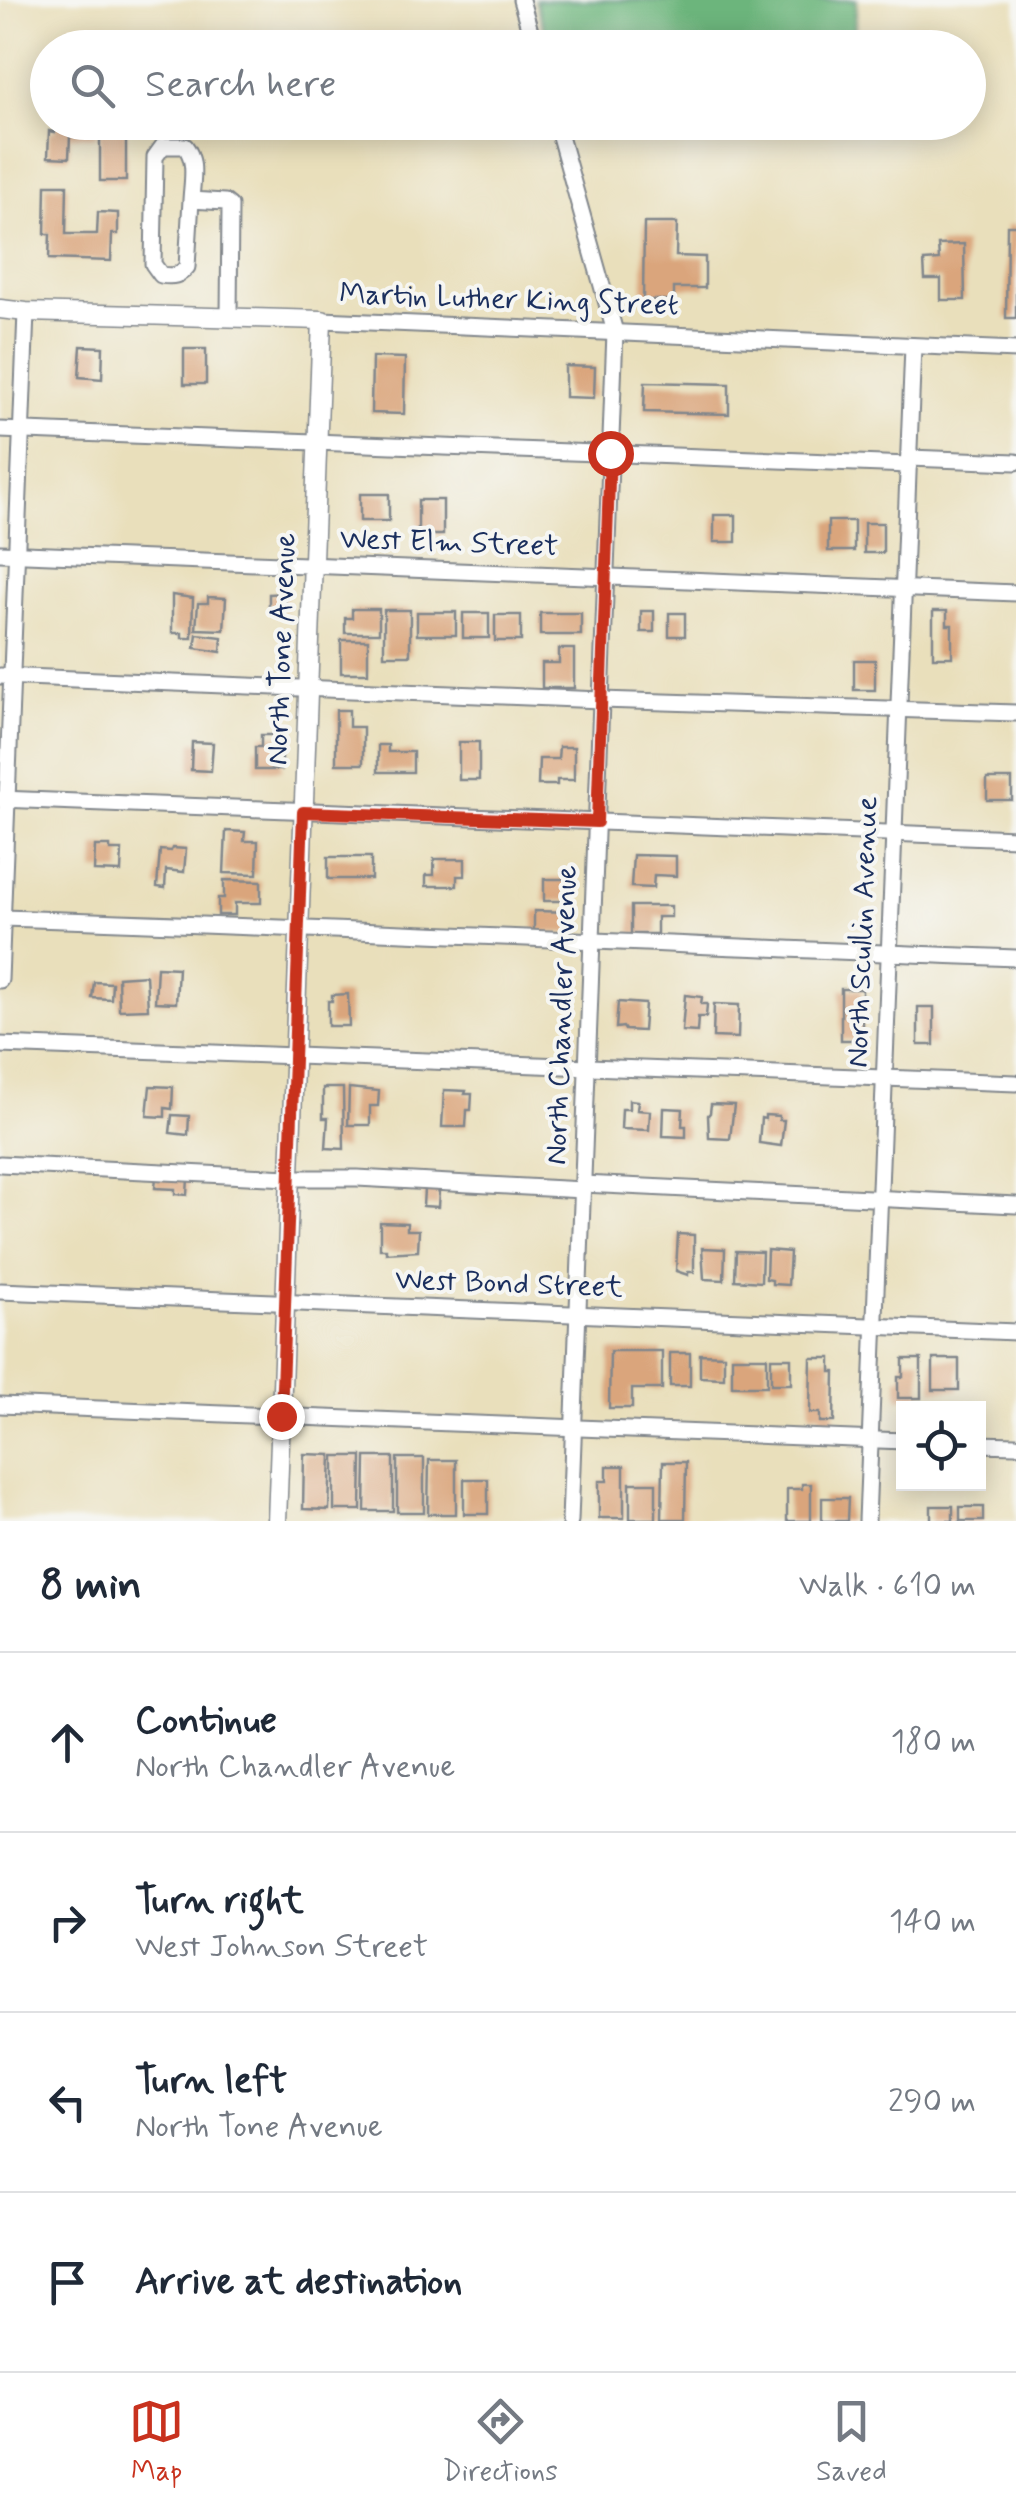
<!DOCTYPE html>
<html lang="en">
<head>
<meta charset="utf-8">
<style>
	:root { --surface:#fff; --page:#f6f6f7; --text:#1f2937; --muted:#747a83; --line:#e0e1e3; --accent:#c8321e }
	body { margin:0; font-family:Mynerve,sans-serif; background:var(--page); color:var(--text) }
	.controls { position:absolute; right:30px; bottom:30px; display:grid; overflow:hidden; border-radius:0px; box-shadow:0 5px 25px #0003 }
	.controls button { width:90px; height:90px; display:grid; place-items:center; padding:0; border:0; border-bottom:2px solid var(--line); background:var(--surface); color:var(--text); font:50px sans-serif }
	.stop { position:absolute; width:30px; height:30px; margin:-22px; border:8px solid #c8321e; border-radius:50%; background:#fff }
	.stop.end { background:#c8321e; border-color:#fff; box-shadow:0 2px 10px #0008 }
	.list { margin:0; padding:0; list-style:none }
	h2 { display:flex; justify-content:space-between; align-items:center; height:130px; margin:0; padding:0 40px; font-size:42px }
	h2 small { font-size:32px; font-weight:400; color:var(--muted) }
	.list li { display:grid; grid-template-columns:65px 1fr auto; gap:30px; align-items:center; box-sizing:border-box; height:180px; padding:0 40px; border-top:2px solid var(--line) }
	.list b { display:block; font-size:38px; white-space:nowrap }
	.list p { margin:0; font-size:32px; white-space:nowrap; color:var(--muted) }
	.list em { font-size:32px; font-style:normal; color:var(--muted) }
	.icon { flex:none; width:55px; height:55px; fill:none; stroke:currentColor; stroke-width:2; stroke-linecap:round; stroke-linejoin:round }
	.map { position:relative; flex:none; width:1016px; height:1521px; overflow:hidden }
	.search { position:absolute; background:var(--surface); box-shadow:0 5px 25px #0003; left:30px; right:30px; top:30px; height:110px; display:flex; align-items:center; gap:25px; box-sizing:border-box; padding:0 35px; border-radius:55px; color:var(--muted); font-size:38px }
	.sheet { height:850px; background:var(--surface) }
	nav { display:flex; justify-content:space-around; align-items:center; box-sizing:border-box; height:140px; border-top:2px solid var(--line); background:var(--surface); font-size:28px; color:var(--muted) }
	nav a { display:grid; justify-items:center; gap:5px }
	nav .on { color:var(--accent) }
	.map>svg:first-child { display:block }
	.forest { fill:#6cb57c; stroke:#44726d; stroke-width:2.5 }
	.building { fill:#daa57b }
	.lines { fill:none; stroke-linecap:round; stroke-linejoin:round }
	.minor-casing { stroke:#82878c; stroke-width:19 }
	.major-casing { stroke:#82878c; stroke-width:21 }
	.minor { stroke:#fff; stroke-width:15 }
	.major { stroke:#fff; stroke-width:18 }
	.route { stroke:#c8321e; stroke-width:12 }
	.labels { text-anchor:middle; dominant-baseline:central; stroke-width:8; stroke-linejoin:round; paint-order:stroke }
	.street-label { font-size:30px; fill:#1b2f5e; stroke:#f6f6f2 }
</style>
</head>
<body>
<div class="map">
<svg width="1016" height="1521" viewBox="0 0 1016 1521">
	<rect width="100%" height="100%" fill="#f6f6f2"/>
	<filter id="ink" filterUnits="userSpaceOnUse"><feTurbulence type="fractalNoise" baseFrequency=".01" numOctaves="2"/><feDisplacementMap in="SourceGraphic" scale="20" xChannelSelector="R" yChannelSelector="G"/><feConvolveMatrix kernelMatrix="1 2 1 2 8 2 1 2 1" color-interpolation-filters="sRGB"/></filter>
	<filter id="wash" filterUnits="userSpaceOnUse"><feTurbulence type="fractalNoise" baseFrequency=".0048" numOctaves="4" result="noise"/><feDisplacementMap in="SourceGraphic" scale="40" xChannelSelector="R" yChannelSelector="G"/><feGaussianBlur stdDeviation="2.25" result="paint"/><feColorMatrix in="noise" values="0 0 0 0 0 0 0 0 0 0 0 0 0 0 0 0 0 1.4 0 .05"/><feComposite in="paint" operator="in"/></filter>
	<g filter="url(#wash)">
		<rect width="100%" height="100%" fill="#e9dfbb"/>
		<polygon class="forest" points="535,0 857,0 853,47 550,48"/>
		<g id="blocks">
			<g class="building">
				<polygon points="56,122 97,122 96,137 70,136 69,158 48,157 49,131 55,132"/>
				<rect x="100" y="122" width="26" height="59"/>
				<polygon points="46,185 67,185 66,234 97,234 98,212 118,213 118,234 112,234 111,261 49,259 50,234 45,234"/>
				<polygon points="644,223 677,223 676,256 705,257 705,288 674,288 674,300 643,300"/>
				<polygon points="1007,225 1016,225 1016,318 1006,318"/>
				<polygon points="964,244 965,300 941,300 941,279 925,279 924,261 939,260 938,245"/>
				<polygon points="81,346 103,347 102,379 79,377"/>
				<rect x="184" y="349" width="22" height="35"/>
				<polygon points="372,357 405,358 404,414 371,413"/>
				<polygon points="565,366 595,367 594,398 565,397"/>
				<polygon points="645,382 729,384 729,414 644,412"/>
				<rect x="360" y="494" width="29" height="27"/>
				<rect x="418" y="500" width="25" height="35"/>
				<rect x="714" y="515" width="22" height="27"/>
				<rect x="828" y="521" width="26" height="30"/>
				<rect x="864" y="523" width="19" height="30"/>
				<polygon points="285,593 286,610 269,611 269,594"/>
				<polygon points="172,595 193,598 192,638 182,638 182,633 172,633"/>
				<polygon points="208,597 226,598 224,630 196,629 198,603 208,603"/>
				<polygon points="352,609 379,609 379,633 345,633 345,618 352,618"/>
				<rect x="384" y="610" width="26" height="45"/>
				<rect x="641" y="611" width="13" height="21"/>
				<polygon points="933,611 947,611 947,625 952,625 952,657 933,657"/>
				<rect x="417" y="612" width="39" height="23"/>
				<rect x="463" y="613" width="26" height="25"/>
				<rect x="540" y="613" width="41" height="22"/>
				<rect x="669" y="613" width="16" height="23"/>
				<rect x="495" y="615" width="26" height="26"/>
				<polygon points="197,634 222,637 221,652 195,648"/>
				<rect x="341" y="640" width="27" height="33"/>
				<polygon points="559,649 574,649 574,688 542,688 542,663 559,663"/>
				<rect x="854" y="660" width="21" height="30"/>
				<polygon points="336,710 349,710 349,727 363,727 363,764 336,764"/>
				<polygon points="261,735 282,735 282,770 255,770 255,747 261,747"/>
				<polygon points="192,742 213,743 211,771 191,770"/>
				<rect x="459" y="742" width="20" height="38"/>
				<polygon points="378,745 388,745 388,752 413,752 413,772 378,772"/>
				<polygon points="559,747 574,747 574,780 557,780 557,785 538,785 539,759 558,759"/>
				<rect x="987" y="779" width="25" height="21"/>
				<polygon points="226,831 245,832 244,841 258,841 257,874 224,873"/>
				<polygon points="95,846 110,846 110,850 122,850 121,872 94,871"/>
				<polygon points="172,848 186,849 184,872 166,870 165,888 157,887 160,850 171,851"/>
				<polygon points="633,855 676,856 676,876 654,875 653,888 631,887"/>
				<rect x="328" y="857" width="43" height="22"/>
				<polygon points="434,859 465,859 465,876 457,876 457,886 426,886 426,875 434,875"/>
				<rect x="544" y="879" width="25" height="22"/>
				<polygon points="224,880 261,881 261,903 235,903 235,915 218,915 218,898 224,898"/>
				<polygon points="631,906 671,906 671,917 657,917 657,934 631,934"/>
				<polygon points="534,911 572,912 571,933 534,932"/>
				<polygon points="157,967 178,968 176,1003 155,1002"/>
				<polygon points="146,975 148,1009 119,1010 118,977"/>
				<polygon points="94,982 112,983 111,999 92,998"/>
				<rect x="841" y="989" width="21" height="51"/>
				<polygon points="348,994 349,1026 328,1026 328,1001 332,1001 332,995"/>
				<polygon points="685,995 702,997 701,1004 707,1004 706,1017 698,1017 697,1032 682,1031"/>
				<polygon points="618,1002 645,1004 643,1031 625,1030 623,1027 616,1028"/>
				<polygon points="714,1004 739,1005 738,1038 713,1037"/>
				<rect x="918" y="1007" width="16" height="38"/>
				<polygon points="150,1086 173,1087 172,1109 165,1108 165,1117 147,1116"/>
				<polygon points="323,1088 343,1088 344,1149 326,1148 328,1118 323,1118"/>
				<polygon points="349,1088 379,1091 378,1106 370,1106 370,1125 348,1125"/>
				<polygon points="444,1090 466,1091 465,1094 472,1094 471,1110 467,1110 466,1127 442,1127"/>
				<polygon points="629,1100 638,1101 637,1110 650,1111 649,1130 621,1129 622,1109 629,1109"/>
				<polygon points="711,1104 734,1105 730,1139 709,1138 708,1115 710,1113"/>
				<polygon points="664,1108 683,1109 682,1126 686,1126 686,1137 663,1136"/>
				<polygon points="172,1115 189,1116 188,1135 170,1133"/>
				<polygon points="765,1115 779,1116 779,1120 784,1120 781,1146 759,1143 761,1118 765,1119"/>
				<polygon points="156,1177 188,1178 187,1195 175,1194 175,1189 155,1188"/>
				<polygon points="424,1189 439,1190 438,1207 423,1206"/>
				<polygon points="380,1222 407,1223 407,1230 419,1230 418,1251 386,1253 386,1249 380,1249"/>
				<polygon points="678,1234 694,1235 694,1272 688,1272 688,1275 676,1271"/>
				<polygon points="702,1248 725,1249 724,1280 704,1279"/>
				<polygon points="767,1250 790,1252 788,1285 772,1284 772,1280 766,1279"/>
				<polygon points="736,1251 762,1252 761,1282 735,1280"/>
				<polygon points="610,1351 662,1351 662,1389 632,1389 632,1408 609,1408"/>
				<rect x="670" y="1353" width="20" height="33"/>
				<polygon points="700,1354 724,1355 724,1378 700,1377"/>
				<rect x="732" y="1357" width="35" height="29"/>
				<rect x="771" y="1358" width="20" height="26"/>
				<polygon points="811,1358 831,1358 831,1372 835,1372 834,1422 820,1422 820,1413 810,1413"/>
				<polygon points="903,1359 921,1359 921,1398 898,1398 898,1377 903,1377"/>
				<rect x="933" y="1359" width="26" height="31"/>
				<polygon points="304,1454 331,1455 329,1510 303,1509"/>
				<polygon points="334,1456 362,1456 361,1510 334,1510"/>
				<polygon points="366,1457 393,1457 393,1511 365,1511"/>
				<rect x="397" y="1458" width="27" height="54"/>
				<polygon points="429,1460 456,1460 456,1514 428,1514"/>
				<polygon points="663,1462 686,1462 685,1519 662,1519"/>
				<polygon points="607,1466 624,1466 624,1518 599,1518 599,1481 607,1481"/>
				<rect x="464" y="1479" width="24" height="35"/>
				<rect x="630" y="1483" width="26" height="36"/>
				<polygon points="802,1484 811,1484 811,1521 787,1521 787,1489 802,1489"/>
				<polygon points="822,1498 848,1498 847,1521 822,1521"/>
				<rect x="931" y="1506" width="22" height="15"/>
				<rect x="960" y="1507" width="23" height="14"/>
			</g>
		</g>
	</g>
	<g filter="url(#ink)">
		<use href="#blocks" fill-opacity="0" stroke="#82878c" stroke-width="2.5"/>
		<g class="lines">
			<defs>
				<g id="minor">
					<polyline points="521,0 535,48"/>
					<polyline points="556,122 615,332 570,1521"/>
					<path d="M191,200C192,181 197,161 185,146H163L155,157L153,264L161,275C173,277 179,276 187,267L191,200L225,202L230,206L229,317"/>
					<polyline points="322,320 1016,350"/>
					<polyline points="0,430 909,465"/>
					<polyline points="909,458 1016,462"/>
					<polyline points="0,553 1016,593"/>
					<polyline points="0,676 601,700 1016,713"/>
					<polyline points="0,799 1016,838"/>
					<path d="M0,918C339,928 677,946 1016,958"/>
					<polyline points="0,980 26,312"/>
					<polyline points="0,1045 1016,1083"/>
					<polyline points="0,1164 289,1178 357,1178 583,1190"/>
					<polyline points="583,1184 1016,1205"/>
					<polyline points="0,1291 1016,1332"/>
					<polyline points="0,1405 904,1441"/>
					<polyline points="978,1444 1016,1445"/>
					<polyline points="867,1521 913,346"/>
				</g>
				<polyline id="major" points="0,309 26,312 322,320 277,1521"/>
			</defs>
			<use href="#minor" class="minor-casing"/>
			<use href="#major" class="major-casing"/>
			<use href="#minor" class="minor"/>
			<use href="#major" class="major"/>
		</g>
	</g>
	<g class="lines" filter="url(#ink)">
		<polyline class="route" points="281,1416 303,812 597,822 610,453"/>
	</g>
	<g class="labels">
		<g class="street-label">
			<text transform="translate(509 300) rotate(2)">Martin Luther King Street</text>
			<text transform="translate(449 543) rotate(2)">West Elm Street</text>
			<text transform="translate(282 649) rotate(-88)">North Tone Avenue</text>
			<text transform="translate(863 932) rotate(-88)">North Scullin Avenue</text>
			<text transform="translate(562 1015) rotate(-88)">North Chandler Avenue</text>
			<text transform="translate(509 1284) rotate(2)">West Bond Street</text>
		</g>
	</g>
</svg>
<div class="controls">
<button><svg class="icon" aria-label="locate" viewBox="0 0 24 24"><circle cx="12" cy="12" r="6"/><path d="M12 2v4M12 18v4M2 12h4M18 12h4"/></svg></button>
</div>
<div class="stop" style="left:610px;top:453px"></div>
<div class="stop end" style="left:281px;top:1416px"></div>
<div class="search"><svg class="icon" aria-label="search" viewBox="0 0 24 24"><circle cx="10" cy="10" r="6"/><path d="M15 15l6 6"/></svg>Search here</div>
</div>
<section class="sheet">
<h2>8 min<small>Walk · 610 m</small></h2>
<ul class="list">
<li><svg class="icon" aria-label="ahead" viewBox="0 0 24 24"><path d="M12 20V5M6 11l6-6 6 6"/></svg><div><b>Continue</b><p>North Chandler Avenue</p></div><em>180 m</em></li>
<li><svg class="icon" aria-label="right" viewBox="0 0 24 24"><path d="M7 20v-9h11M14 6l5 5-5 5"/></svg><div><b>Turn right</b><p>West Johnson Street</p></div><em>140 m</em></li>
<li><svg class="icon" aria-label="left" viewBox="0 0 24 24"><path d="M17 20v-9H6M10 6l-5 5 5 5"/></svg><div><b>Turn left</b><p>North Tone Avenue</p></div><em>290 m</em></li>
<li><svg class="icon" aria-label="arrive" viewBox="0 0 24 24"><path d="M6 21V4h12l-3 4 3 4H6"/></svg><div><b>Arrive at destination</b></div></li>
</ul>
</section>
<nav>
<a class="on"><svg class="icon" aria-label="map" viewBox="0 0 24 24"><path d="M3 6l6-2 6 2 6-2v14l-6 2-6-2-6 2zM9 4v14M15 6v14"/></svg>Map</a>
<a><svg class="icon" aria-label="directions" viewBox="0 0 24 24"><path d="M12 3l9 9-9 9-9-9zM9 14v-3h6M13 9l2 2-2 2"/></svg>Directions</a>
<a><svg class="icon" aria-label="saved" viewBox="0 0 24 24"><path d="M7 4h10v16l-5-4-5 4z"/></svg>Saved</a>
</nav>
</body>
</html>
